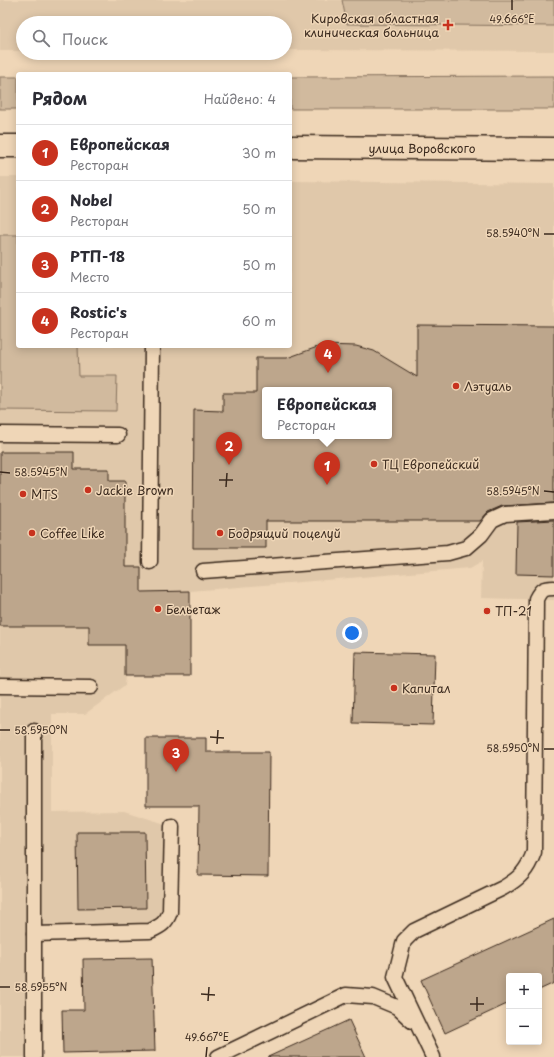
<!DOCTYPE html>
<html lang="ru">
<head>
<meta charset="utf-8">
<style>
	:root { --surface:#fff; --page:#f2f2f3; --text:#2b2b33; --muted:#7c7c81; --line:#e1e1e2; --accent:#c8321e }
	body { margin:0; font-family:"Playpen Sans",sans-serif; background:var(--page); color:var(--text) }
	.controls { position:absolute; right:12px; bottom:12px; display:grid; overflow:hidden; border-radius:4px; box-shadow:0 2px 10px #0003 }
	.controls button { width:36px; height:36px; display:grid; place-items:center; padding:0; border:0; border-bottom:1px solid var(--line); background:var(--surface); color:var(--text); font:20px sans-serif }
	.you { position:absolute; left:352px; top:633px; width:14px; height:14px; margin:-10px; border:3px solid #fff; border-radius:50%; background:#1a73e8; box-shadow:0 0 0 6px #1a73e833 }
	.badge { display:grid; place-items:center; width:26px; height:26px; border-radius:50%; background:var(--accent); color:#fff; font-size:13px; font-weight:700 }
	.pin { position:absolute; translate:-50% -33px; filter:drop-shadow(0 1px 2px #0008) }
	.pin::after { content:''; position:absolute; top:21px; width:14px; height:12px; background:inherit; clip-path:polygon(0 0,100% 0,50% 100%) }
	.popup { position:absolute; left:262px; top:387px; width:130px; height:52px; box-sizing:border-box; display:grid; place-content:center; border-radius:4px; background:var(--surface); filter:drop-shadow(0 1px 3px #0005); font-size:13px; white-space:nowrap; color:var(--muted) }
	.popup b { font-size:15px; color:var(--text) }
	.popup::after { content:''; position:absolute; left:50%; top:100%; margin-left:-8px; border:8px solid transparent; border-top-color:var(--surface) }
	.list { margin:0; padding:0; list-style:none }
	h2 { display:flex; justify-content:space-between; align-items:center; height:52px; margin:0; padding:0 16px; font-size:17px }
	h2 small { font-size:13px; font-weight:400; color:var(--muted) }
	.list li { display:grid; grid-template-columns:26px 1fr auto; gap:12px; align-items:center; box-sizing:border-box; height:56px; padding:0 16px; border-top:1px solid var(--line) }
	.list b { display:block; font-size:15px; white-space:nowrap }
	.list p { margin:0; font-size:13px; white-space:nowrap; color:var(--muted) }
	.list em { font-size:13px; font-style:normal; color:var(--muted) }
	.icon { flex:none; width:22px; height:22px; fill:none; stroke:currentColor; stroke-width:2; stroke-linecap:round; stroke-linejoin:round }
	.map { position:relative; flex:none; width:554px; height:1057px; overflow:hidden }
	.search { position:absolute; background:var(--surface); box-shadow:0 2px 10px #0003; left:16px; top:16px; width:276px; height:44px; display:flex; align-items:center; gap:10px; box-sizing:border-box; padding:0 14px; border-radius:22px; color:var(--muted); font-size:15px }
	.panel { position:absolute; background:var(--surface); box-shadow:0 2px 10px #0003; left:16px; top:72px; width:276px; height:276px; border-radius:4px }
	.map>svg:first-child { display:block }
	.built { fill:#e0c8aa; fill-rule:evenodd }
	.green { fill:#d1ba9e; stroke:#86725e }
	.building { fill:#bda68c; stroke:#3b2a1e; fill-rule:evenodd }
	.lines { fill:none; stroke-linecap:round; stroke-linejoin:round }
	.lane-casing { stroke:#3b2a1e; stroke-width:17 }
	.primary-casing { stroke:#3b2a1e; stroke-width:25 }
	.lane { stroke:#efd6b7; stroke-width:14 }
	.primary { stroke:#efd6b7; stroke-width:22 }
	.ticks { fill:none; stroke:#3b2a1e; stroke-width:1.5 }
	.poi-dot { fill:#c8321e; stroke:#efd6b7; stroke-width:1.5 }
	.labels { text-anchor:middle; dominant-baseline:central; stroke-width:3; stroke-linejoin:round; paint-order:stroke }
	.poi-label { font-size:12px; fill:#3b2a1e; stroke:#efd6b7; text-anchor:start }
	.street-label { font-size:12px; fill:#3b2a1e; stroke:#efd6b7 }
	.ticks-label { font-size:10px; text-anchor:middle; fill:#3b2a1e; stroke:#efd6b7; stroke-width:3; stroke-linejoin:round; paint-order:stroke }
</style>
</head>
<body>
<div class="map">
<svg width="554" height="1057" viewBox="0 0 554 1057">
	<rect width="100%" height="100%" fill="#efd6b7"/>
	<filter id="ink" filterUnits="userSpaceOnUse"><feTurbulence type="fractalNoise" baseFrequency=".025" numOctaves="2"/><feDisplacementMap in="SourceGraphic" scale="8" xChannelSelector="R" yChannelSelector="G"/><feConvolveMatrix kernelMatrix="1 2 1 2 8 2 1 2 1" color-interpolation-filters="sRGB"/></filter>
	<g filter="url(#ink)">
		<g class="built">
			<polygon points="0,0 554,0 554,51 285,50 285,23 23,23 23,51 0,51"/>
			<path d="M0,177H18V346H290V181L554,184V600L481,598L482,561L470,568L190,591V676H126L125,685L85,714H52V812L124,811L172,826L170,912L159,927L35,934L34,1057H0ZM265,390H389V436H265Z"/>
		</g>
		<g class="green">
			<polygon points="342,0 554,0 554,26 347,24"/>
			<polygon points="554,76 554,109 290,109 290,77"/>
			<rect x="0" y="77" width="18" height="32"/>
			<polygon points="0,235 18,235 18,346 78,346 79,376 117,376 116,411 0,410"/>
		</g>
		<g class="building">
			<path d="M417,325L554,326V503L502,506L488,512L480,521H266V548H193L194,410L223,411V393H256V358H287L323,345L356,346L374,351L417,377ZM265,390H389V436H265Z"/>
			<polygon points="0,452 74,452 74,469 109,469 109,481 125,481 125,567 141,567 141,592 190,591 190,676 125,676 125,645 89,645 89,626 0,626"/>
			<polygon points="554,520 554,575 516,574 517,522"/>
			<polygon points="355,652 435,654 433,725 353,723"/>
			<polygon points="146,738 206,738 206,752 269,752 268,876 198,875 199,806 146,806"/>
			<polygon points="77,832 145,832 146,908 78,909"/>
			<polygon points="554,919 554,983 539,990 539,976 509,976 509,1003 445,1033 421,980"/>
			<polygon points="152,958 155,1051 63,1053 62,1010 84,1010 83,959"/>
			<polygon points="349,1020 366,1057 268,1057"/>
		</g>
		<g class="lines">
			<defs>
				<g id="lane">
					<polyline points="0,434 118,435"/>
					<polyline points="150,562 152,346"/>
					<polyline points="203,571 448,553 466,548 481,535 492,520 505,514 554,511"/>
					<polyline points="0,686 91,687"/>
					<polyline points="34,731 34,1057"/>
					<path d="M34,934L150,931C161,926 166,923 170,912L172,826"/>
					<polyline points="218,1057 346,995 373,997 397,1007 412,1021"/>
					<path d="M433,1057L395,977L404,941L414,931L503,888C520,878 527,871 534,852L536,599C541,589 543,588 554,588"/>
				</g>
				<g id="primary">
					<polyline points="0,146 18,146"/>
					<polyline points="290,147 554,149"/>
				</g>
			</defs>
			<use href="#lane" class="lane-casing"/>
			<use href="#primary" class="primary-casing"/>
			<use href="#lane" class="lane"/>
			<use href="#primary" class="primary"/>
		</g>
	</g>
	<path class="ticks" d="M512,10V0M544,234H554M0,472L10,473M219,480H233M226,487L227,473M544,491L554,492M0,730H10M210,737L224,738M217,744L218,730M544,749H554M0,987H10M201,994L215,995M208,1001L209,987M470,1004H484M477,1011V997M206,1057L207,1047"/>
	<g class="poi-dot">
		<path d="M446 19h4v4h4v4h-4v4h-4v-4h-4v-4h4z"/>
		<circle cx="456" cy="386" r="4"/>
		<circle cx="374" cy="464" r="4"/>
		<circle cx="88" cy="490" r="4"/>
		<circle cx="23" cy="494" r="4"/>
		<circle cx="32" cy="533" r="4"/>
		<circle cx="220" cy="533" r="4"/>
		<circle cx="158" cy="609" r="4"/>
		<circle cx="487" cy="611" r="4"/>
		<circle cx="394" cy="688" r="4"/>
	</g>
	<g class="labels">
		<g class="poi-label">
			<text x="439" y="18" text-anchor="end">Кировская областная<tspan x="439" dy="14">клиническая больница</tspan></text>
			<text x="464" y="386">Лэтуаль</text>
			<text x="382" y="464">ТЦ Европейский</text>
			<text x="96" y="490">Jackie Brown</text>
			<text x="31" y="494">MTS</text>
			<text x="40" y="533">Coffee Like</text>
			<text x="228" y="533">Бодрящий поцелуй</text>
			<text x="166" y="609">Бельетаж</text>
			<text x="495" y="611">ТП-21</text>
			<text x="402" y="688">Капитал</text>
		</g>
		<g class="street-label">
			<text x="422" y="148">улица Воровского</text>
		</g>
	</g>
	<g class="ticks-label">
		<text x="512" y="23">49.666°E</text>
		<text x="513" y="237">58.5940°N</text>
		<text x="41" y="476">58.5945°N</text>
		<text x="513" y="495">58.5945°N</text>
		<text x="41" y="734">58.5950°N</text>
		<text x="513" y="752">58.5950°N</text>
		<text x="41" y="991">58.5955°N</text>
		<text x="207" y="1041">49.667°E</text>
	</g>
</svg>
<div class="controls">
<button>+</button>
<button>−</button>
</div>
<div class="you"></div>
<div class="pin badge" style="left:327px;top:485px">1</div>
<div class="popup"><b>Европейская</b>Ресторан</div>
<div class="pin badge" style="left:229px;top:465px">2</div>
<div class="pin badge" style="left:176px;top:772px">3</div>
<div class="pin badge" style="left:328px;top:373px">4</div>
<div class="search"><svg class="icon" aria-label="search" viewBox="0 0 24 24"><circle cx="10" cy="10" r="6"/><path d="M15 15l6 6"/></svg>Поиск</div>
<section class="panel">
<h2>Рядом<small>Найдено: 4</small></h2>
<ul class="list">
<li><span class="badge">1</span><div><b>Европейская</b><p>Ресторан</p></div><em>30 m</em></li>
<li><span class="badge">2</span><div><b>Nobel</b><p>Ресторан</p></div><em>50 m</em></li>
<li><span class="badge">3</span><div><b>РТП-18</b><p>Место</p></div><em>50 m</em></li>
<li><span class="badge">4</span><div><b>Rostiс's</b><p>Ресторан</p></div><em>60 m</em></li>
</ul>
</section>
</div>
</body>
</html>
